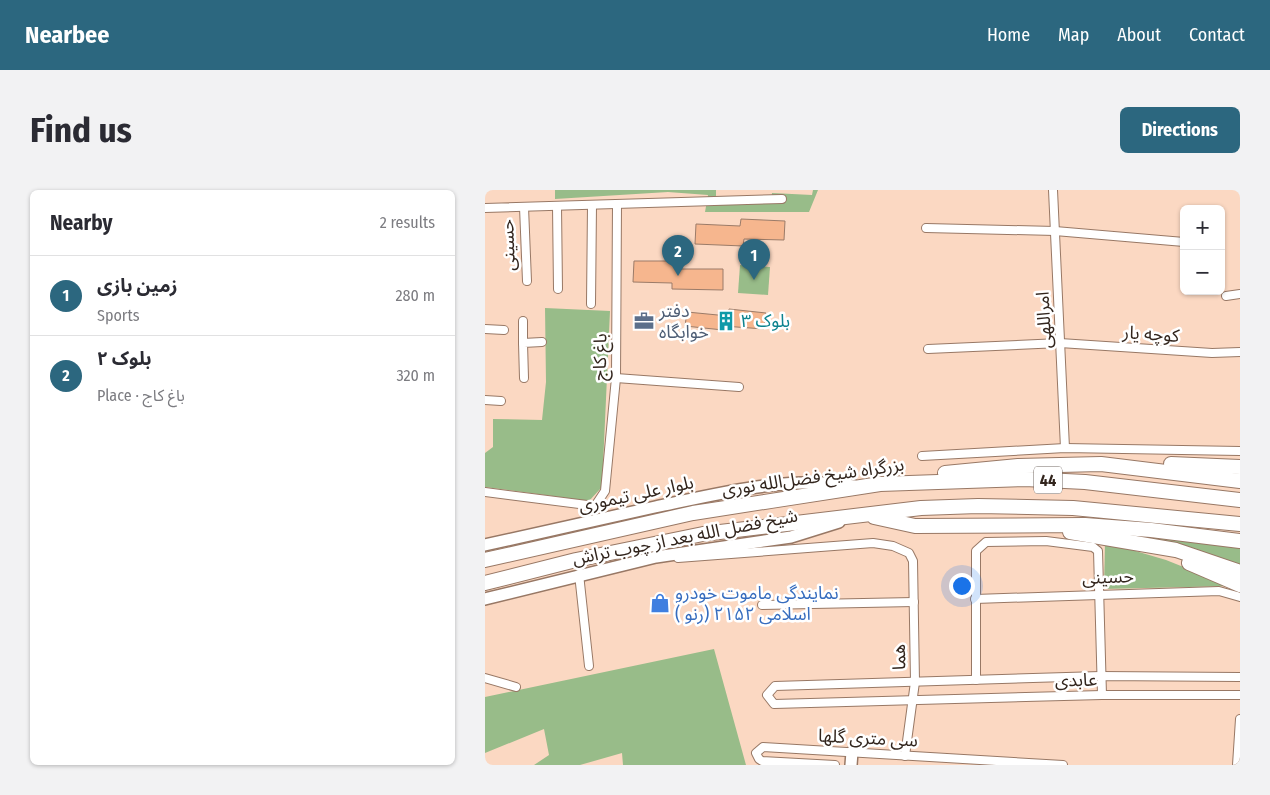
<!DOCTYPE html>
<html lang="en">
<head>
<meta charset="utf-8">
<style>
	:root { --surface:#fff; --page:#f2f2f3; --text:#2b2b33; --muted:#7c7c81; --line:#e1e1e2; --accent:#2c677f }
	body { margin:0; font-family:"Fira Sans Condensed","Noto Sans Arabic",sans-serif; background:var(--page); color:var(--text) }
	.controls { position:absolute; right:15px; top:15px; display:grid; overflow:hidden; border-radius:8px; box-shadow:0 1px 4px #0004 }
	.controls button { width:45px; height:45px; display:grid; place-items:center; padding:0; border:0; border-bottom:1px solid var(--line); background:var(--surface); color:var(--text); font:25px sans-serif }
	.you { position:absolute; left:476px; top:395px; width:18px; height:18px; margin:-12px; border:4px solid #fff; border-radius:50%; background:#1a73e8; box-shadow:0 0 0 8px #1a73e833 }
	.badge { display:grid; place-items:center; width:32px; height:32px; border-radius:50%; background:var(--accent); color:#fff; font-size:16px; font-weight:700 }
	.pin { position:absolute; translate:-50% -41px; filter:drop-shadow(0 1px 2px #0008) }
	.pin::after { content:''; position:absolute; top:26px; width:18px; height:15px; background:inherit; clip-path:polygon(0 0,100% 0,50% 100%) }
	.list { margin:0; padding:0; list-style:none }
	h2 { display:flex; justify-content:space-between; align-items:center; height:65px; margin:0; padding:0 20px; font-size:21px }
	h2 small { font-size:16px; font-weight:400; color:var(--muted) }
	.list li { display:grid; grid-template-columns:32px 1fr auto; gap:15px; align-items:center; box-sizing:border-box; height:80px; padding:0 20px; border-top:1px solid var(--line) }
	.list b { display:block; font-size:19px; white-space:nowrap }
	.list p { margin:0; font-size:16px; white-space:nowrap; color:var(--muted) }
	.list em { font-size:16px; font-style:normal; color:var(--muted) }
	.map { position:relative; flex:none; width:755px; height:575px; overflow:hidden; border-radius:8px }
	header { display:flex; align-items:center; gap:30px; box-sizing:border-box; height:70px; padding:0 25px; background:var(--accent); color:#fff }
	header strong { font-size:24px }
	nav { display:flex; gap:28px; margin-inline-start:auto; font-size:18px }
	.intro { display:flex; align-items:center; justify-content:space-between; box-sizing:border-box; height:120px; padding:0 30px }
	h1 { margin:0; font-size:35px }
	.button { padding:12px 22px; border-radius:8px; background:var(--accent); color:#fff; font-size:18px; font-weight:700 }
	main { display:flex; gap:30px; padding:0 30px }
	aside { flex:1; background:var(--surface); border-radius:8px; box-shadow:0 1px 4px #0004 }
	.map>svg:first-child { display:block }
	.green { fill:#98bc89 }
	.building { fill:#f6b68e; stroke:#9b7b68 }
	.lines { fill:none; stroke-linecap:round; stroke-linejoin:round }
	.street-casing { stroke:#987865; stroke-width:10 }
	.secondary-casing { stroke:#987865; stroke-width:14 }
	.highway-casing { stroke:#987865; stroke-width:16 }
	.street { stroke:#fff; stroke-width:8 }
	.secondary { stroke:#fff; stroke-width:11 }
	.highway { stroke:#fff; stroke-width:14 }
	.labels { text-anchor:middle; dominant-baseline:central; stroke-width:5; stroke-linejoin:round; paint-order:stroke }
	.shield { fill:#fff; stroke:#706661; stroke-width:1 }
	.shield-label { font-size:16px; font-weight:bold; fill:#32251d }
	.street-label { font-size:18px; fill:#32251d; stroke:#fff }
	.service-label { font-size:18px; fill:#4e5e75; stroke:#fff; text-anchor:start }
	.culture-label { font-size:18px; fill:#0d838f; stroke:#fff; text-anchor:start }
	.shop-label { font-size:18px; fill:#366cbe; stroke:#fff; text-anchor:start }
</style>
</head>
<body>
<header>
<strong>Nearbee</strong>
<nav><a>Home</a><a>Map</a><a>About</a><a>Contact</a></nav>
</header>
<div class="intro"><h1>Find us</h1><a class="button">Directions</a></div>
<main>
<aside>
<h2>Nearby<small>2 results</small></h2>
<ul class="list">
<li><span class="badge">1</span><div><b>زمین بازی</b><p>Sports</p></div><em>280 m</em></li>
<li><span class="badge">2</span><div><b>بلوک ۲</b><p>Place · باغ کاج</p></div><em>320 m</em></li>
</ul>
</aside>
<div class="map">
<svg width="755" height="575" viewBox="0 0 755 575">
	<rect width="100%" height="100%" fill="#fbd8c2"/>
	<g class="green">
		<polygon points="70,0 231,0 231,7 286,13 287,3 327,5 328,0 333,0 324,22 220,22 223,5 183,2 70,9"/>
		<polygon points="255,75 285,77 283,105 253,103"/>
		<polygon points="60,118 125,121 117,297 104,311 0,297 0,263 8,257 8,229 57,230 61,192"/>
		<polygon points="615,338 755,353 755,376"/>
		<polygon points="620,352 681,370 746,396 619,399"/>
		<polygon points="229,459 261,575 138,575 137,563 95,575 49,575 64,565 59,539 0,563 0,507"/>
	</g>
	<g class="building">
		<polygon points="256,29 300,31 299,50 259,49 258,56 210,54 211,34 255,36"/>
		<polygon points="149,71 195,71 195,79 238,79 238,100 187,99 187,93 148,92"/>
		<polygon points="244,119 281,123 279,139 238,136 238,140 200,136 202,122 243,126"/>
		<rect x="151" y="127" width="16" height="7"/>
	</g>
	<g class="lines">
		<defs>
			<g id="street">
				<polyline points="568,0 580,258"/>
				<polyline points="72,16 73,99"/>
				<polyline points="39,17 42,91"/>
				<polyline points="0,18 297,9"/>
				<polyline points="441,38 570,41 699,52"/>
				<polyline points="741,106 755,104"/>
				<polyline points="106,114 107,15"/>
				<polyline points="0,139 19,140"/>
				<polyline points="38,153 38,131"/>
				<polyline points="443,159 575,153 727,163 755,162"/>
				<polyline points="39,188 38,153 57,152"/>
				<polyline points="131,188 254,197"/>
				<polyline points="0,210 16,211"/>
				<polyline points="437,266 580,258 755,261"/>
				<polyline points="0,302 110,316 120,301 131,188 132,14"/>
				<polyline points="193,368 388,353 408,356 424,363 428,371 430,492 420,566"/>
				<polyline points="94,384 104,476"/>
				<polyline points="490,409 734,401 755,407"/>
				<polyline points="277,415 429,412"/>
				<polyline points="755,487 615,486 290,496 282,505 289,514 617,505 755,505"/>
				<polyline points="0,488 31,497"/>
				<polyline points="491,490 491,361 501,352 561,351 608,357 613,361 617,505"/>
				<polyline points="350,575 277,571 274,569 271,563 278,557 578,575"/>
				<polyline points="752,575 755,529"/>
			</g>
			<g id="secondary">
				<path d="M0,355C57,342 113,330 170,317C232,304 305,285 369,296"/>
				<polyline points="0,409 171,367 306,347 354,332"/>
				<polyline points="366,575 367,562"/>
			</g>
			<g id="highway">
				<polyline points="686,274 755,277"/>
				<polyline points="460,283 533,276 616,274 755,291"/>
				<polyline points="389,327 430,336 600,335 666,340 755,351"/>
				<polyline points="585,342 691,360 755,382"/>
				<polyline points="0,370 208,323 395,294 540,289 600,292 755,310"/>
				<polyline points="704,373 755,395"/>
				<polyline points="0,393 91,370 218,344 436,318 493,316 588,318 755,334"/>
			</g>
		</defs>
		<use href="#street" class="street-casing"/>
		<use href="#secondary" class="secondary-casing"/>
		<use href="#highway" class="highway-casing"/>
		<use href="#street" class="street"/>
		<use href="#secondary" class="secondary"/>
		<use href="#highway" class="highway"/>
	</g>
	<defs>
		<symbol id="office-bare" viewBox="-9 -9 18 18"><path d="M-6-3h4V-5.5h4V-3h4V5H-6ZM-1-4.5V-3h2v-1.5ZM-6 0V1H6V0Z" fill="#5c6f8a" stroke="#fff" stroke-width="2.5" paint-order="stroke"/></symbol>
		<symbol id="building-bare" viewBox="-9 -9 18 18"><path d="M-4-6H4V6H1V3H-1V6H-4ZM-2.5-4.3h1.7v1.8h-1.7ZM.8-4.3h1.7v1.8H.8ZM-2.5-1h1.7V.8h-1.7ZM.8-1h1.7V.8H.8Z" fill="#0f9aa8" stroke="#fff" stroke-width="2.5" paint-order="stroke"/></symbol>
		<symbol id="shop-bare" viewBox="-9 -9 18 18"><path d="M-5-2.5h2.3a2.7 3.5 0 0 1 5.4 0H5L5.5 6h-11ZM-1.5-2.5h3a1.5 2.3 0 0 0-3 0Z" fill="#3f7fe0" stroke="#fff" stroke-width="2.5" paint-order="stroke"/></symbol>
	</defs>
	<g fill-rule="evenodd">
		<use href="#office-bare" x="145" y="117" width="28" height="28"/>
		<use href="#building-bare" x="227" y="117" width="28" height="28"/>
		<use href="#shop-bare" x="161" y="399" width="28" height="28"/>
	</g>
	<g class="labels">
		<rect class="shield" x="549" y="276.5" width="28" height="27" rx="4"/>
		<g class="shield-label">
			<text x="563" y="290">44</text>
		</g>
		<g class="street-label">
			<text transform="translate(23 55) rotate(-92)">حسینی</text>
			<text transform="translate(559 130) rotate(-93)">امراللهی</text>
			<text transform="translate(666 144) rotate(4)">کوچه یار</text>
			<text transform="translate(115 167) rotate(-89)">باغ کاج</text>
			<text transform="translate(328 287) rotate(-8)">بزرگراه شیخ فضل‌الله نوری</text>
			<text transform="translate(151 304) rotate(-12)">بلوار علی تیموری</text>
			<text transform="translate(200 347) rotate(-11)">شیخ فضل الله بعد از چوب تراش</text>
			<text transform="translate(623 387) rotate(-2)">حسینی</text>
			<text transform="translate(414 467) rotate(-91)">هما</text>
			<text transform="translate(591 490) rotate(-1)">عابدی</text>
			<text transform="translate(383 548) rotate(3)">سی متری گلها</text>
		</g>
		<g class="service-label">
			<text x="174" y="121">دفتر<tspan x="174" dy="21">خوابگاه</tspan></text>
		</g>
		<g class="culture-label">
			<text x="256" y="131">بلوک ۳</text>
		</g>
		<g class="shop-label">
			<text x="190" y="403">نمایندگی ماموت خودرو<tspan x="190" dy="21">( رنو) اسلامی ۲۱۵۲</tspan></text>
		</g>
	</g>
</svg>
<div class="controls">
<button>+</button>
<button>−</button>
</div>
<div class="you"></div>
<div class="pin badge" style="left:269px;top:90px">1</div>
<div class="pin badge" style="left:193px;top:86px">2</div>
</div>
</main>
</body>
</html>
